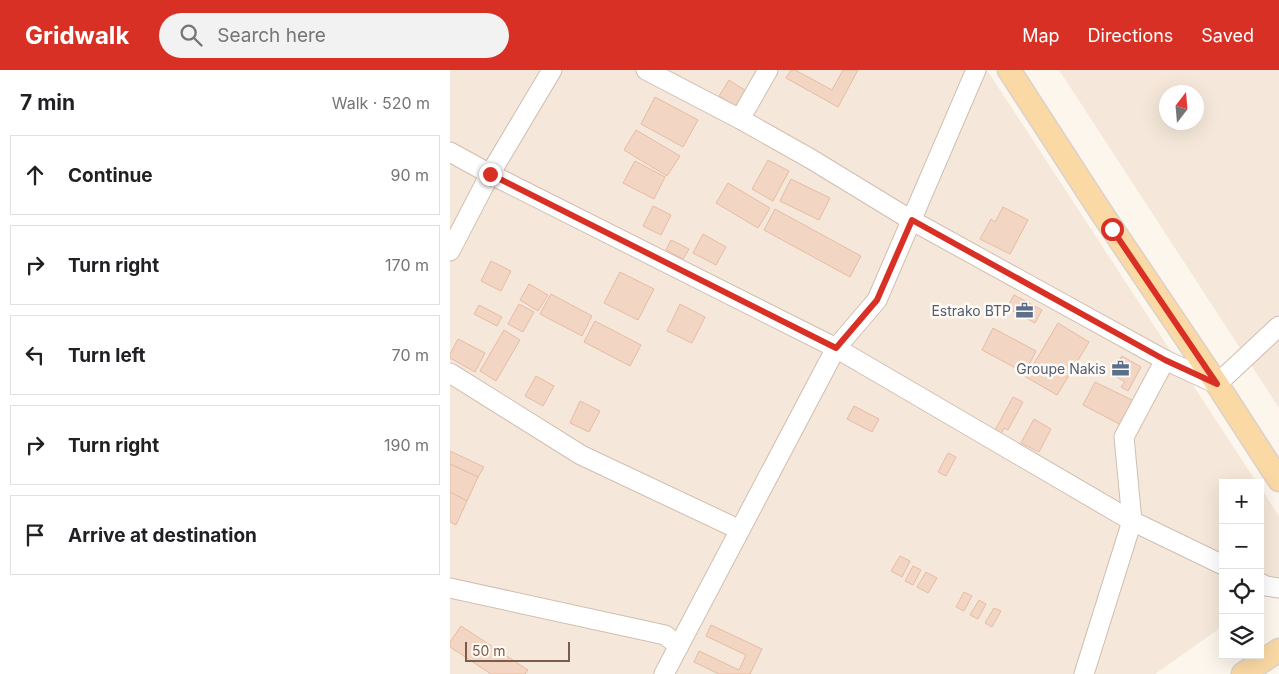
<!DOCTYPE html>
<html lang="en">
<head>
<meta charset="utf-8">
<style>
	:root { --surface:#fff; --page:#f2f2f2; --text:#202124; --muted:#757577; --line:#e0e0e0; --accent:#d93025 }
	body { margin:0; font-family:Inter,sans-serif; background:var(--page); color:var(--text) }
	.controls { position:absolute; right:15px; bottom:15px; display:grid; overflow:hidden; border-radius:0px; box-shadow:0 5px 20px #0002 }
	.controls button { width:45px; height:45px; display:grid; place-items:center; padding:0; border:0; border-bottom:1px solid var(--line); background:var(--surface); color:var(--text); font:25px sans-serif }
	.compass { position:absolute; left:709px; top:15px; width:45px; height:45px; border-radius:50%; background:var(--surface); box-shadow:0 5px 20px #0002; rotate:16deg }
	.scale { position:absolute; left:15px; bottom:12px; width:105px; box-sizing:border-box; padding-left:5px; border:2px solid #7a5c4d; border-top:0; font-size:14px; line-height:18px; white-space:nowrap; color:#7a5c4d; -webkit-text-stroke:4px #fffaf3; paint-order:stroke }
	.stop { position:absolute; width:15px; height:15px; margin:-11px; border:4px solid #d93025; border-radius:50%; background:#fff }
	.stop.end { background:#d93025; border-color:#fff; box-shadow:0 1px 5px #0008 }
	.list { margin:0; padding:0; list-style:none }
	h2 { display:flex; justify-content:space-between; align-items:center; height:65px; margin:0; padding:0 20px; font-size:21px }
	h2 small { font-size:16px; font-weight:400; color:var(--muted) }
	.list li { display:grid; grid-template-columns:32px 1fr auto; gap:15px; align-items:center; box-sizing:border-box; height:80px; margin:0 10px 10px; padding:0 10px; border:1px solid var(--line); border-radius:0px }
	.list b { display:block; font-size:19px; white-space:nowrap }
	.list em { font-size:16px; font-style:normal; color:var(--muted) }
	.icon { flex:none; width:28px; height:28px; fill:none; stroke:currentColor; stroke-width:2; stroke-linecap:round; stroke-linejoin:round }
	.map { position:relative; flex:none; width:829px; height:604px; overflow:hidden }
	header { display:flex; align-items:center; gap:30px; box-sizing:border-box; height:70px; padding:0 25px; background:var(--accent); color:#fff }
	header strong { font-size:24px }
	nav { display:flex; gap:28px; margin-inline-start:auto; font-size:18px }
	.search { width:350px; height:45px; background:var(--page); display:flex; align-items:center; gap:12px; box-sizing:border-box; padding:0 18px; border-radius:28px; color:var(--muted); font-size:19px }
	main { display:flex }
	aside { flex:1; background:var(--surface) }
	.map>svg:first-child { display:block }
	.residential { fill:#f5e8da; fill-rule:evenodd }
	.building { fill:#f3d5c3; stroke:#e6bba3 }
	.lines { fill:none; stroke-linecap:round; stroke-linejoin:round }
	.minor-casing { stroke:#d1beb0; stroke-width:21 }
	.major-casing { stroke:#dad1cd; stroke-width:25 }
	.minor { stroke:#fff; stroke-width:19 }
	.major { stroke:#fbd9a5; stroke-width:22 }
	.route { stroke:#d93025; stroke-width:6 }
	.labels { text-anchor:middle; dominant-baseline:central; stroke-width:5; stroke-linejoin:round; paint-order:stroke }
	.service-label { font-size:14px; fill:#4e5e75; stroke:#fffaf3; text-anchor:end }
</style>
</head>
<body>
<header>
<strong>Gridwalk</strong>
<div class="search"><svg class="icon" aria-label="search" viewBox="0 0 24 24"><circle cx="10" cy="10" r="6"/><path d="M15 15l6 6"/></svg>Search here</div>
<nav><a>Map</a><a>Directions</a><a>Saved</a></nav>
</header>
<main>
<aside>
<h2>7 min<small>Walk · 520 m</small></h2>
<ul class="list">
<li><svg class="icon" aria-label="ahead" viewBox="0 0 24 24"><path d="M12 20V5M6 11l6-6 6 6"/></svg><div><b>Continue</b></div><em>90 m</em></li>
<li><svg class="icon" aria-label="right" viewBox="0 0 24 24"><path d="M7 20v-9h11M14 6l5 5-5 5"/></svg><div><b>Turn right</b></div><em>170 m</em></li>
<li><svg class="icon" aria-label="left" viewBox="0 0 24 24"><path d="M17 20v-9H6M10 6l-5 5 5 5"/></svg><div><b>Turn left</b></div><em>70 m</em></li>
<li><svg class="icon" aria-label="right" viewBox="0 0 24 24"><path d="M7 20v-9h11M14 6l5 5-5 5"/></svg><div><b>Turn right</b></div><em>190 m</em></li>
<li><svg class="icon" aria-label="arrive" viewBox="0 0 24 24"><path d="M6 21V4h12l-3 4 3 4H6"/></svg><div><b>Arrive at destination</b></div></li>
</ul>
</aside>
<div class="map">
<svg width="829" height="604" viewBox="0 0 829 604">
	<rect width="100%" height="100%" fill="#fdf6ec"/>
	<g class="residential">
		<polygon points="0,0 537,0 807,413 773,413 773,556 705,604 0,604"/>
		<path d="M609,0H829V338ZM716,22H746V52H716Z"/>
		<polygon points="810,417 829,446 829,515 810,529"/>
	</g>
	<g class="building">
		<polygon points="341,0 345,0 382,20 393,0 408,0 388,37 336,8"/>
		<polygon points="279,10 296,21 286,36 269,26"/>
		<polygon points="205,27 248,50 233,77 191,54"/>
		<polygon points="186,60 230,86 217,106 174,80"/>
		<polygon points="318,90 339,101 323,131 302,119"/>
		<polygon points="185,91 215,107 204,129 173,113"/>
		<polygon points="341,109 380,128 369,150 330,131"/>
		<polygon points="278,113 320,138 308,158 266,133"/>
		<polygon points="203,136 221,145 211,165 193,156"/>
		<polygon points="553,137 578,150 560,184 530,169 541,149 545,152"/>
		<polygon points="325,139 411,186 400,207 314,160"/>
		<polygon points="253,164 276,177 266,195 243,183"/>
		<polygon points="221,170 239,179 233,189 216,180"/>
		<polygon points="41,191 61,201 51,221 31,211"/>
		<polygon points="170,202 204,219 188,250 154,233"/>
		<polygon points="79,214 98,225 88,241 70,230"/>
		<polygon points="101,224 142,246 132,266 90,244"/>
		<polygon points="564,225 592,240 585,253 557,238"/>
		<polygon points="69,234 84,242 73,262 58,254"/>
		<polygon points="230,234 255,247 242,273 217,261"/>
		<polygon points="29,235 52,247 47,256 24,244"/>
		<polygon points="145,251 191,275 180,296 134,272"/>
		<polygon points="608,253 639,272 607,325 576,307"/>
		<polygon points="543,258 586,281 575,303 532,280"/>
		<polygon points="54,260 70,270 46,311 30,301"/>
		<polygon points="8,269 35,283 25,302 0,288 0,284"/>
		<polygon points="672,286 691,297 678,321 671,317 675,312 662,304"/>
		<polygon points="86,306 104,316 93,336 75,326"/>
		<polygon points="645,312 684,331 671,355 633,335"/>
		<polygon points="563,327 573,332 558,360 554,358 550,366 544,362"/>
		<polygon points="130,331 150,341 139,362 120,353"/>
		<polygon points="404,336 429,349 422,362 397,349"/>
		<polygon points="584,349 601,359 589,382 571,373"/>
		<polygon points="0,381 34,397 28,407 0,394"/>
		<polygon points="498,383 506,387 496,406 488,402"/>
		<polygon points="0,394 28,407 17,431 0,422"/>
		<polygon points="0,422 17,431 6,455 0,452"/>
		<polygon points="450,486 460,491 452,507 441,501"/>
		<polygon points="463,496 471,500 463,515 455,511"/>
		<polygon points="476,502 487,508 478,523 467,517"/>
		<polygon points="514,522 522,526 514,541 506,537"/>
		<polygon points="529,530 536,534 528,549 520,545"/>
		<polygon points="544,538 551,541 542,557 535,553"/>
		<polygon points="261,555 312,579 300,604 269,604 244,592 249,581 289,600 296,585 256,566"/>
		<polygon points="11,556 78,600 75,604 41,604 0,577 0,572"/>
	</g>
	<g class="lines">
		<defs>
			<g id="minor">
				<polyline points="196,0 290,49 361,89 461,150 715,290 767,314 829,256"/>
				<polyline points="290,49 318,0"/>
				<polyline points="0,82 40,104 386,278 682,451 773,495"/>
				<polyline points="0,181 40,104 102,0"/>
				<polyline points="0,303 131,385 290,460"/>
				<polyline points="810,513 816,516 829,518"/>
				<polyline points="0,518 215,565 229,576"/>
				<polyline points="214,604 386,278 427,230 526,0"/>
				<polyline points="634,604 682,451 674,367 715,290"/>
			</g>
			<g id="major">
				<polyline points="559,0 649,139 767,314 829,410"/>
				<polyline points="793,604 829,580"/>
			</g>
		</defs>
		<use href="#minor" class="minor-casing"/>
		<use href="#major" class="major-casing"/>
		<use href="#minor" class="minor"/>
		<use href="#major" class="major"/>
	</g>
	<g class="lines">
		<polyline class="route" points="40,104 386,278 427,230 462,150 715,290 767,314 662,159"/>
	</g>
	<defs>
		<symbol id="office-bare" viewBox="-9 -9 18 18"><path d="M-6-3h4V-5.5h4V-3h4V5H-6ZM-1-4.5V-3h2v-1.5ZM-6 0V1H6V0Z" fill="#5c6f8a" stroke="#fffaf3" stroke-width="2.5" paint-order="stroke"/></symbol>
	</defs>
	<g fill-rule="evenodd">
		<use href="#office-bare" x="562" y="228" width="25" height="25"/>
		<use href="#office-bare" x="658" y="286" width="25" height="25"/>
	</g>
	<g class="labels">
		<g class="service-label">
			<text x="561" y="240">Estrako BTP</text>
			<text x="656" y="298">Groupe Nakis</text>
		</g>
	</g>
</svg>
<div class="controls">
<button>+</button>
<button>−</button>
<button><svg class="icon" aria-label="locate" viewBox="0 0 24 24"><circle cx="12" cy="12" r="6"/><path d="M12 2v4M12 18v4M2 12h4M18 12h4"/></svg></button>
<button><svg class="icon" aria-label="layers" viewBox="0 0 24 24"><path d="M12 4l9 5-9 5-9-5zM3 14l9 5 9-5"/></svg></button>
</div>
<svg class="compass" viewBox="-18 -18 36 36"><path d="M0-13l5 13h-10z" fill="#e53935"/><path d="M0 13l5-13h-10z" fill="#757577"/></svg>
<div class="scale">50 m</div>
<div class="stop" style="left:662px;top:159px"></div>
<div class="stop end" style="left:40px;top:104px"></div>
</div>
</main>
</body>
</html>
